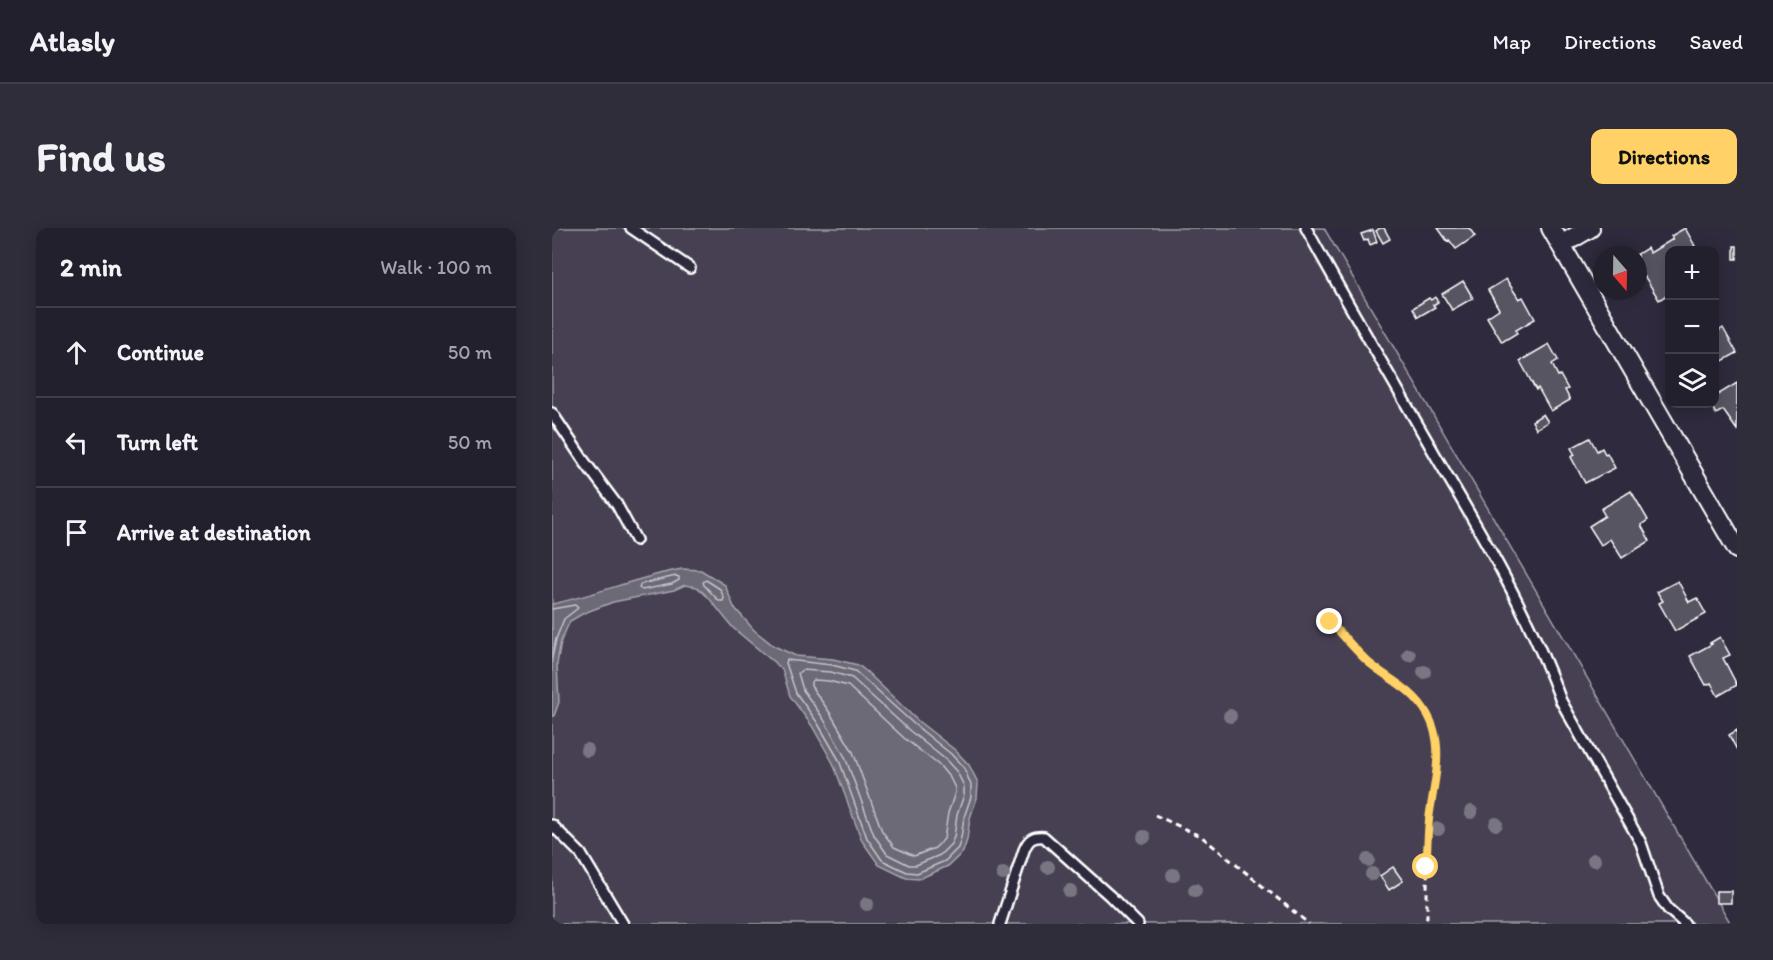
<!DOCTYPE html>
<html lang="en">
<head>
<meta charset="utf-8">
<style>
	:root { --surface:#23202e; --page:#2f2d3a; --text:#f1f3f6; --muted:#a3a3aa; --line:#403e4a; --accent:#ffd166 }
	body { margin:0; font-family:Itim,sans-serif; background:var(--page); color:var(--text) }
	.controls { position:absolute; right:18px; top:18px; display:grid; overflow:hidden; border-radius:12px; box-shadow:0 3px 15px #0003 }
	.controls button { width:54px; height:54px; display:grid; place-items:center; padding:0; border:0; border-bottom:2px solid var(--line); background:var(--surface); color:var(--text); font:30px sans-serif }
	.compass { position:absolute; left:1041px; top:18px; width:54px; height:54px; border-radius:50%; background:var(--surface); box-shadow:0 3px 15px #0003; rotate:160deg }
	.stop { position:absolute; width:18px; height:18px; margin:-14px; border:4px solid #ffd166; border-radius:50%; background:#fff }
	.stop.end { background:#ffd166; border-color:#fff; box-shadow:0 2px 6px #0008 }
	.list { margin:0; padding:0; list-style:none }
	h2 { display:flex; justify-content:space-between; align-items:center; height:78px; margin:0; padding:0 24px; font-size:26px }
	h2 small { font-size:20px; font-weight:400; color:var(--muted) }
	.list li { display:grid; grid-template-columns:39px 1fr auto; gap:18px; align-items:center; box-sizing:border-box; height:90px; padding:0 24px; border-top:2px solid var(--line) }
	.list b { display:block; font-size:22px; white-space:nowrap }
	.list em { font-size:20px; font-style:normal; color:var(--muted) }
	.icon { flex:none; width:33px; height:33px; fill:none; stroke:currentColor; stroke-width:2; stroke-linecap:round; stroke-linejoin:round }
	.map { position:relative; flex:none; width:1185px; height:696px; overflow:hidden; border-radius:12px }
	header { display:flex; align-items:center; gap:36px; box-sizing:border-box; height:84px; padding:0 30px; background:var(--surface); border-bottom:2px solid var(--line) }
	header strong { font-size:28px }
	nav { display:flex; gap:33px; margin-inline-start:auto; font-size:21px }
	.intro { display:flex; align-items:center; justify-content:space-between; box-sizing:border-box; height:144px; padding:0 36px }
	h1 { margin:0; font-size:42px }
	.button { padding:15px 27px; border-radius:12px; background:var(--accent); color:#111; font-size:21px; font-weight:700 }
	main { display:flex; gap:36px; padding:0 36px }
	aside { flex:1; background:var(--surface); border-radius:12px; box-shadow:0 3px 15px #0003 }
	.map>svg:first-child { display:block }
	.green { fill:#464152; stroke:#a2a0a8; stroke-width:1.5 }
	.water { fill:#6d6a77; stroke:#a7a6ad; stroke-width:1.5 }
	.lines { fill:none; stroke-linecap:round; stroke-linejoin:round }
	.shore { stroke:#c5c3c9; stroke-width:1.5 }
	.building { fill:#595564; stroke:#fff; stroke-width:1.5 }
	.lane-casing { stroke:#fff; stroke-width:14 }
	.street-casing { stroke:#fff; stroke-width:22 }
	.path { stroke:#fff; stroke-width:3; stroke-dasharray:6 4.5; stroke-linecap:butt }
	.lane { stroke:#2f2a3d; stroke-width:9 }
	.street { stroke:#2f2a3d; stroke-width:18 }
	.tree { fill:#797582 }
	.route { stroke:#ffd166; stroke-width:8 }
</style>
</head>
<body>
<header>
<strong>Atlasly</strong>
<nav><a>Map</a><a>Directions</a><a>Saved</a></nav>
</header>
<div class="intro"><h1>Find us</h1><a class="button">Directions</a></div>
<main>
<aside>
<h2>2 min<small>Walk · 100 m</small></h2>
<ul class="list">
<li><svg class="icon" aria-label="ahead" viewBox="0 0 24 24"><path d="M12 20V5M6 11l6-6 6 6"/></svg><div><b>Continue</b></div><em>50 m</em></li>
<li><svg class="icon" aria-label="left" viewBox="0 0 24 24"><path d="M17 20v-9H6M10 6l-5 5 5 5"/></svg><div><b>Turn left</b></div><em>50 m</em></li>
<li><svg class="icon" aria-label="arrive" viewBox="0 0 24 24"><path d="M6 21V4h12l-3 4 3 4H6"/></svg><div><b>Arrive at destination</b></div></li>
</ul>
</aside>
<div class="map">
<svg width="1185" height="696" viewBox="0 0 1185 696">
	<rect width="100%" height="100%" fill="#2f2a3d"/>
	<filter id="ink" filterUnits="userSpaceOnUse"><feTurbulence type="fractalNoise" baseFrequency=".0167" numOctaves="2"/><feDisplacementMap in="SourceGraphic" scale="12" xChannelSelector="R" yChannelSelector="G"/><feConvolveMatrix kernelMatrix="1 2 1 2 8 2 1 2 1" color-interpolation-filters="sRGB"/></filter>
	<g filter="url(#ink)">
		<polygon class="green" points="0,0 772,0 1179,696 0,696"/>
		<path class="water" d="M130,341L149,342L173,357L182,379L202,402L222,418L244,428L281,431L306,437L315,444L366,493L403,522L417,537L426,555L425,570L418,590L415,612L411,624L396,638L367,651L354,650L327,637L310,613L281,535L260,498L238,468L230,441L181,400L157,370L145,359L133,357L122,362L61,374L32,385L18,393L9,413L5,436L7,474L2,488H0V376C44,367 85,349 130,341Z"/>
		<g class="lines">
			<g class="shore">
				<polygon points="124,348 127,349 127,352 120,356 90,362 87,360 89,356"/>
				<polygon points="154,352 168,361 172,370 171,373 167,373 152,357 151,354"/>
				<polyline points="0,381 23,377 26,380 12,391 4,411 0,430"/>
				<polygon points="235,432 280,437 303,443 363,497 399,526 412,540 419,557 419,569 412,589 409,610 406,620 393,633 365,645 355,644 330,632 315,610 287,532 265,494 244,465 234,435"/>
				<polygon points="250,442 279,444 300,450 358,503 394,532 405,544 412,558 412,567 405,587 402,609 399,616 388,627 364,637 357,637 335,626 322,607 293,529 271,490 251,462 246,445"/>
				<polygon points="262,452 277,453 296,458 352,510 388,538 398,550 403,560 403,565 396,585 392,611 383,620 362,628 342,619 330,603 301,524 278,485 259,458 259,454"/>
			</g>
		</g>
		<g class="building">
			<polygon points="828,0 832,0 838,11 831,15 824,3"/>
			<polygon points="886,0 917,0 923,8 904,21 897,12 896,14"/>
			<polygon points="1133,0 1143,18 1136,22 1118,22 1118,29 1114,31 1118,37 1118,65 1107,72 1093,49 1087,53 1086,51 1086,27 1084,27 1095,20 1098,25 1121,11 1119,8"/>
			<polygon points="821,2 825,14 818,17 816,11 812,13 809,6"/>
			<rect x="1182" y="18" width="3" height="13"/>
			<polygon points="954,51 967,71 971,69 983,91 964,102 965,105 950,114 935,89 947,81 936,62"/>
			<polygon points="911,53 921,70 900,82 890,66"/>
			<polygon points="883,69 886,74 881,77 883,79 866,89 861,80 877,70 879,72"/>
			<polygon points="1171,100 1185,125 1163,137 1162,101 1165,104"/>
			<polygon points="997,116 1006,132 1000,136 1006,148 1008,147 1016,161 1013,162 1018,172 999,183 986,160 984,162 968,133"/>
			<polygon points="1185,155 1185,202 1171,182 1164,186 1158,176 1162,176 1162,169"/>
			<polygon points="991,186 996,194 984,201 980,193"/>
			<polygon points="1038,210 1045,223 1050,220 1053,226 1055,225 1063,240 1033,255 1019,229 1023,227 1019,220"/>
			<polygon points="1079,263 1096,292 1089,297 1098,313 1070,330 1058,311 1049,317 1037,298 1053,288 1049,281"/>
			<polygon points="1126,353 1137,374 1145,370 1154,386 1123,403 1107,375 1111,373 1105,364"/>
			<polygon points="1168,409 1178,427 1171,430 1185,457 1166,468 1159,455 1154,457 1138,428 1160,416 1158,415"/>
			<polygon points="1185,502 1185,522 1177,507"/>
			<polygon points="841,639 851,653 837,662 828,648"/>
			<rect x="1164" y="663" width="15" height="12"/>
		</g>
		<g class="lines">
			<defs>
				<g id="lane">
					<polyline points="79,0 138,40"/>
					<path d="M754,0C796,77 841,153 885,230C931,308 978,388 1009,473L1089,615L1107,668L1116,681L1133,696"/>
					<polyline points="0,185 32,233 65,277 84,312"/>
					<polyline points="0,597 29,626 71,696"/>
					<path d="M448,696L472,622C476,612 480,608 492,609L558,668L586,696"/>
				</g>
				<g id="street">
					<polyline points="999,0 1185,321"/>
					<polyline points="1009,17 1038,0"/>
				</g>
			</defs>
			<use href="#lane" class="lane-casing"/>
			<use href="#street" class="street-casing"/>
			<g class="path">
				<path d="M778,394C791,407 803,422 817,434C835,449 858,461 872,481C896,517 881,550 878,588C875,622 875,655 875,689L873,696"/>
				<polyline points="603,587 650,609 757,696"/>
			</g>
			<use href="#lane" class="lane"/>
			<use href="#street" class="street"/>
		</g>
		<g class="tree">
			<circle cx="857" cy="427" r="7"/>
			<circle cx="872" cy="444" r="7"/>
			<circle cx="678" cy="488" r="7"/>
			<circle cx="35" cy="522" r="7"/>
			<circle cx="919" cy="584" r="7"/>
			<circle cx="944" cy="596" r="7"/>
			<circle cx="886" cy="601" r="7"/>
			<circle cx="592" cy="609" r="7"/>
			<circle cx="816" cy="632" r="7"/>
			<circle cx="1042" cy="632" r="7"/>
			<circle cx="496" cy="639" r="7"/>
			<circle cx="451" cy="646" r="7"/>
			<circle cx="820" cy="646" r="7"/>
			<circle cx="621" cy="647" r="7"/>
			<circle cx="643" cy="662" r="7"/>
			<circle cx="518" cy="663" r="7"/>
			<circle cx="315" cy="676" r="7"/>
		</g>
	</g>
	<g class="lines" filter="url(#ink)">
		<path class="route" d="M778,394C791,407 803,422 816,434C829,445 844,453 857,464C897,499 885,539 878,584C875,602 876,621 874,639"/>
	</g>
</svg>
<div class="controls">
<button>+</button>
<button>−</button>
<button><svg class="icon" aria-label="layers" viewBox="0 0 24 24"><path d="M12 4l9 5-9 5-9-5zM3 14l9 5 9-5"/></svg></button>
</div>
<svg class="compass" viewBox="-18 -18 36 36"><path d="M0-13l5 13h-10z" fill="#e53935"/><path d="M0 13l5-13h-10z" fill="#a3a3aa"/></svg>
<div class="stop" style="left:874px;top:639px"></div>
<div class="stop end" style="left:778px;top:394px"></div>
</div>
</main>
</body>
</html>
